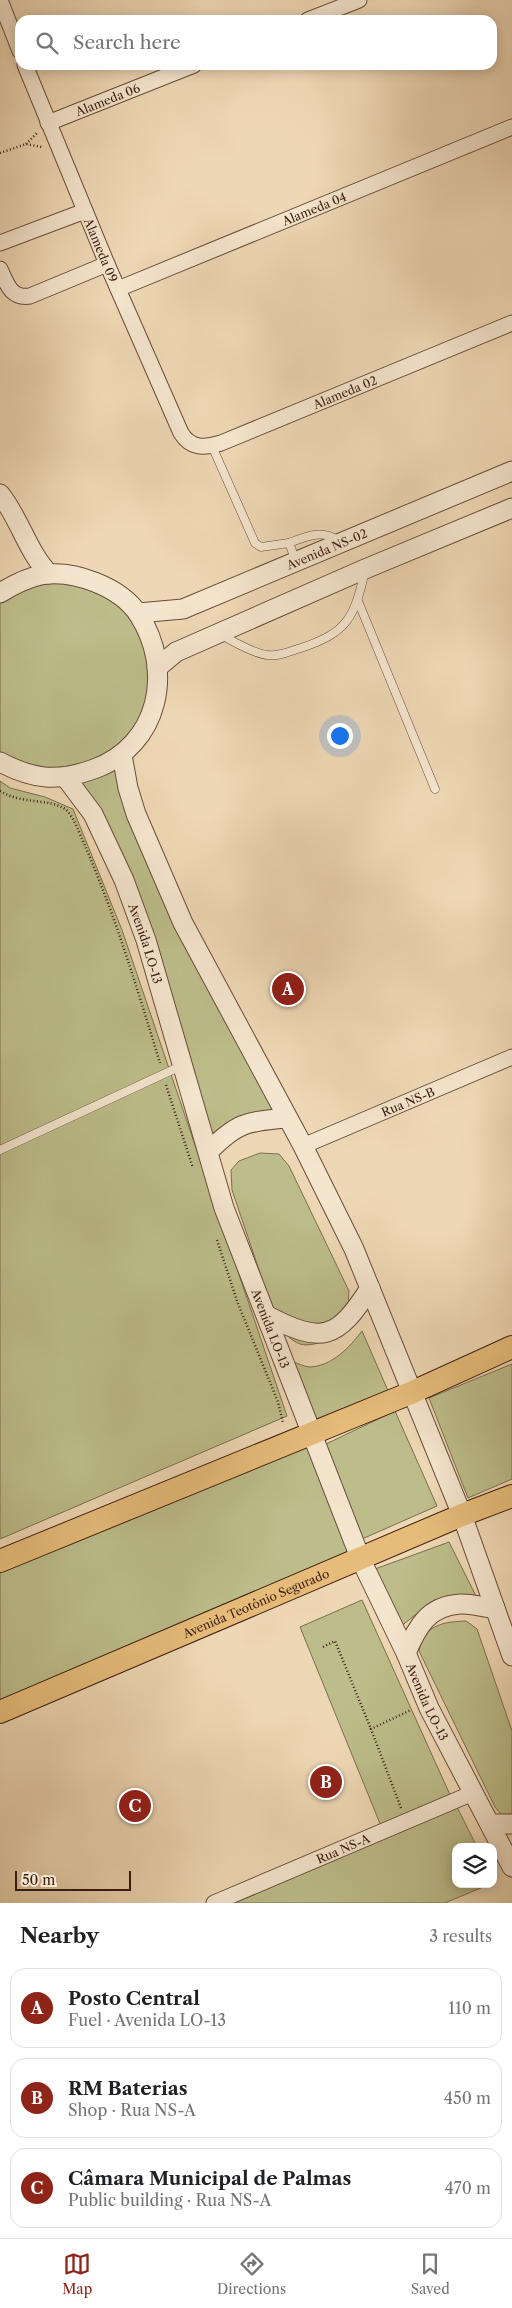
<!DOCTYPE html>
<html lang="en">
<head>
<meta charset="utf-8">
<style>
	:root { --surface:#fff; --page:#f6f6f6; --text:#202124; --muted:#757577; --line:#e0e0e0; --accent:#8f2418 }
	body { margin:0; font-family:"Libre Caslon Text",serif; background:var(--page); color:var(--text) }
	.controls { position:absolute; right:15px; bottom:15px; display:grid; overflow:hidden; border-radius:10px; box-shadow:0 2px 12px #0003 }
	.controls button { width:45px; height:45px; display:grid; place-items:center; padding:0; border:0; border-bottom:1px solid var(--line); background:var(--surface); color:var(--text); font:25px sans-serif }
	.scale { position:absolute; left:15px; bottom:12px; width:116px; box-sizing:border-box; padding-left:5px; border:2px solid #3c1e10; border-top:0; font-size:14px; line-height:18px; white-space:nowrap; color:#3c1e10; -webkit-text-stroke:4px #f4e5ce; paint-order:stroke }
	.you { position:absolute; left:339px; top:735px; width:18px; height:18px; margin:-12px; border:4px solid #fff; border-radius:50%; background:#1a73e8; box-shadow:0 0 0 8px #1a73e833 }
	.badge { display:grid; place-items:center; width:32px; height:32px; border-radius:50%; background:var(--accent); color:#fff; font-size:16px; font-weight:700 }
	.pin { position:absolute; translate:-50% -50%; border:2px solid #fff; box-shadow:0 1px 5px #0006 }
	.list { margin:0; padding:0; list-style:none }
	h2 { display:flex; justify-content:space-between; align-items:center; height:65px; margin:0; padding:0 20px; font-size:21px }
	h2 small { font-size:16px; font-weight:400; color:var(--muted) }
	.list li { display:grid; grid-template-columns:32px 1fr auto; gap:15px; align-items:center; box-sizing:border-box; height:80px; margin:0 10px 10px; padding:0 10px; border:1px solid var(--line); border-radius:15px }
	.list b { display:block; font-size:19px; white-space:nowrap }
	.list p { margin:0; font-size:16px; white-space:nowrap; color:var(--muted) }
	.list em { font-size:16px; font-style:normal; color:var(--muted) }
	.icon { flex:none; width:28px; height:28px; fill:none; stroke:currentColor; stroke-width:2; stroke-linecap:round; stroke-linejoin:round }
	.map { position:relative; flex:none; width:512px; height:1903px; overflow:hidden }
	.search { position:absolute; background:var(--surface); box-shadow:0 2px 12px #0003; left:15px; right:15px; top:15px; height:55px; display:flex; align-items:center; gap:12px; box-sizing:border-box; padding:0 18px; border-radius:15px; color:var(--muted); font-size:19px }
	.sheet { height:335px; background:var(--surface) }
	nav { display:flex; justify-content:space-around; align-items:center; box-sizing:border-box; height:70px; border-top:1px solid var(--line); background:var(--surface); font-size:14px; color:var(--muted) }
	nav a { display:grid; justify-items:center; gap:2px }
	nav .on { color:var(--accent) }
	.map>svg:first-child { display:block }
	.green { fill:#bcbd8a; stroke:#7c6e4d }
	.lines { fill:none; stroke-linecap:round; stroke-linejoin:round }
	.service-casing { stroke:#684c39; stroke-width:9 }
	.minor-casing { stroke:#684c39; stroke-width:17 }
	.tertiary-casing { stroke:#684c39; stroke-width:21 }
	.primary-casing { stroke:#3c1e10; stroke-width:24 }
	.path { stroke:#3c1e10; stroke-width:2.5; stroke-dasharray:1 2.5; stroke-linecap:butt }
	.service { stroke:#f4e5ce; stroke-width:8 }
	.minor { stroke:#f4e5ce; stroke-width:15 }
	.tertiary { stroke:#f4e5ce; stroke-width:19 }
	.primary { stroke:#e7bc7a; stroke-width:22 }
	.labels { text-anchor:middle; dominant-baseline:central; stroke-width:4.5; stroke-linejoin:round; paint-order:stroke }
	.street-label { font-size:12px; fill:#3c1e10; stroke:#f4e5ce }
</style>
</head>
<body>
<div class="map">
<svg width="512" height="1903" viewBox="0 0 512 1903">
	<rect width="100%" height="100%" fill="#eed7b4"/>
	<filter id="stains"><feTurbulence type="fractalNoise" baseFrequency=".004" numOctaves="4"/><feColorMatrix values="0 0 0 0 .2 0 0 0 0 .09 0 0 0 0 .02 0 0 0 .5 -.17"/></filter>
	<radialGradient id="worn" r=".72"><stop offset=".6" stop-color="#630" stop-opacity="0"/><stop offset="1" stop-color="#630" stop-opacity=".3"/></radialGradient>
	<g class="green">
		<polygon points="82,577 123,598 157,668 143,730 122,755 142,828 286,1118 217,1146 181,1066 141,912 66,778 0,759 0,593 21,581"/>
		<polygon points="0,781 10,788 45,797 73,809 122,930 287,1416 0,1539"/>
		<path d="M260,1153L279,1154L289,1166L349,1291C348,1298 350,1309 348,1315C342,1332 318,1349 300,1344C290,1340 283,1332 277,1323L232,1190L231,1170L239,1161Z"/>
		<path d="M362,1331L389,1393L318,1423L291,1361C297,1363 305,1367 310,1367C332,1366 350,1347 362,1331Z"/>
		<polygon points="512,1364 512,1479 468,1498 429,1398"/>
		<polygon points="395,1411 437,1506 362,1539 326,1444"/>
		<polygon points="312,1432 354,1560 0,1710 0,1561"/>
		<polygon points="449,1542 478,1600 434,1600 400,1627 375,1569"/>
		<polygon points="362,1600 451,1797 381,1826 300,1627"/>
		<path d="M466,1621L477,1629L512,1731V1816L504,1818L495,1807L419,1651C425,1625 441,1622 466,1621Z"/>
		<polygon points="454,1801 477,1847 456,1847 456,1884 490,1884 445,1903 221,1903"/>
	</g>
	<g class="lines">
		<defs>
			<g id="service">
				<polyline points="212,446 255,543 261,547 289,543 296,561"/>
				<path d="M289,543C307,536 322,529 339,541"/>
				<polyline points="358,601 435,789"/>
				<path d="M221,635C233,641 254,654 267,655C278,657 290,651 301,648C348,632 354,618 365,571"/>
				<polyline points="0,1150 181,1066"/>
			</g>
			<g id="minor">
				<polyline points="0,0 20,51"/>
				<polyline points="308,20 359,0"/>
				<path id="s1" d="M25,65L107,264L181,433C191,449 204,448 221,443L512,323"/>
				<path id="s2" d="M48,123L194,65"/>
				<polyline points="0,243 85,211"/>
				<path d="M0,269C7,284 11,299 30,296L107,264"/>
				<path id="s3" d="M118,289L512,127"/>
				<path id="s4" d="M303,1146L512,1057"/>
				<path id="s5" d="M214,1903L473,1793"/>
			</g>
			<g id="tertiary">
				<path d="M0,494C20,519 27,551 49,574"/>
				<path d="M0,593C13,585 26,578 41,575C73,569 121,587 139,615C174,670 160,745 94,769C58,782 34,780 0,762"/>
				<path id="s6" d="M138,613L183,609L512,471"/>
				<polyline points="157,668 176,652 365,569 512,508"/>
				<polyline points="122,755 128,788 136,814 183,923 303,1146 354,1249 462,1515 512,1656"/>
				<path id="s7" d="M66,778L93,814L124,880L146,940L224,1208L361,1560L406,1653L429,1708L512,1867"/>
				<path d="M209,1151C238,1122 246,1122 286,1118"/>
				<path d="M268,1316C322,1344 337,1340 370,1288"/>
				<path d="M406,1653C417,1627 428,1606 460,1604C472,1603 483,1608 495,1608"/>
				<polyline points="492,1824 512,1824"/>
			</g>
			<g id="primary">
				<polyline points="0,1561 413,1392 512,1347"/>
				<path id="s8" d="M0,1712L462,1515L512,1496"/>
			</g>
		</defs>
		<use href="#service" class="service-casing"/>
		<use href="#minor" class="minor-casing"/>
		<use href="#tertiary" class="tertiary-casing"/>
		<use href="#primary" class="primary-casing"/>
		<g class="path">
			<polyline points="26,144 37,133"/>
			<polyline points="0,153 26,144 42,147"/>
			<path d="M0,791C23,805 49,798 65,809C73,815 78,830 82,839C114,911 137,988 160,1063"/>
			<polyline points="166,1085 193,1168"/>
			<polyline points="217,1240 237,1301 278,1402 283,1423"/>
			<polyline points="323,1647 335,1641 371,1729"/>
			<polyline points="401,1808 371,1729 411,1710"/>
		</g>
		<use href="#service" class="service"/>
		<use href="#minor" class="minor"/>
		<use href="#tertiary" class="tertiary"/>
		<use href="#primary" class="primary"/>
	</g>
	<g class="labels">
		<g class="street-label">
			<text stroke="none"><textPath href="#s2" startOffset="64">Alameda 06</textPath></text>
			<text stroke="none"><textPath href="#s3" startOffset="212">Alameda 04</textPath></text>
			<text stroke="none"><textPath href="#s1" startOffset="200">Alameda 09</textPath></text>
			<text stroke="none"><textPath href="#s1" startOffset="579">Alameda 02</textPath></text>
			<text stroke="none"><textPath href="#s6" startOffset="201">Avenida NS-02</textPath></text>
			<text stroke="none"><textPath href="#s7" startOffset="185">Avenida LO-13</textPath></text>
			<text stroke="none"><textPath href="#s4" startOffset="114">Rua NS-B</textPath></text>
			<text stroke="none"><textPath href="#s7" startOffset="590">Avenida LO-13</textPath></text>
			<text stroke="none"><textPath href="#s8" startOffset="278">Avenida Teotônio Segurado</textPath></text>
			<text stroke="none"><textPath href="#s7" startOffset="995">Avenida LO-13</textPath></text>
			<text stroke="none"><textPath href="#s5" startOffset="140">Rua NS-A</textPath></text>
		</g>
	</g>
	<rect width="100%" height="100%" filter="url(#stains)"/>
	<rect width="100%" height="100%" fill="url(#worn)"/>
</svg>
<div class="controls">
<button><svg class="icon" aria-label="layers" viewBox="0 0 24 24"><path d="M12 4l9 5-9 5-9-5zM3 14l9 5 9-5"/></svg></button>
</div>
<div class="scale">50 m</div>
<div class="you"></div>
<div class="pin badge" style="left:288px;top:989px">A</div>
<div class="pin badge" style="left:326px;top:1782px">B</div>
<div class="pin badge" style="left:135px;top:1806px">C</div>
<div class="search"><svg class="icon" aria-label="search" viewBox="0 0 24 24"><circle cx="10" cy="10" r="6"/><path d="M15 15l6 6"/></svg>Search here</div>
</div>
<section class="sheet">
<h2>Nearby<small>3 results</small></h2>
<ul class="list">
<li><span class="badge">A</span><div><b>Posto Central</b><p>Fuel · Avenida LO-13</p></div><em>110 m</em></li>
<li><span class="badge">B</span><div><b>RM Baterias</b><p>Shop · Rua NS-A</p></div><em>450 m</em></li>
<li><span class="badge">C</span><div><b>Câmara Municipal de Palmas</b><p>Public building · Rua NS-A</p></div><em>470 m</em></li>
</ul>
</section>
<nav>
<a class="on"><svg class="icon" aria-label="map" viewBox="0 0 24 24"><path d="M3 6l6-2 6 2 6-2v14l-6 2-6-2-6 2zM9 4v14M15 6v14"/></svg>Map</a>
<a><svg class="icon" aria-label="directions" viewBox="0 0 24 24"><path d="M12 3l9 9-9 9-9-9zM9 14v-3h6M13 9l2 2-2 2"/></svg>Directions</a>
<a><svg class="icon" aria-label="saved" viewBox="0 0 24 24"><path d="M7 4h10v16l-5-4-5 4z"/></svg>Saved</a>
</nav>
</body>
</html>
